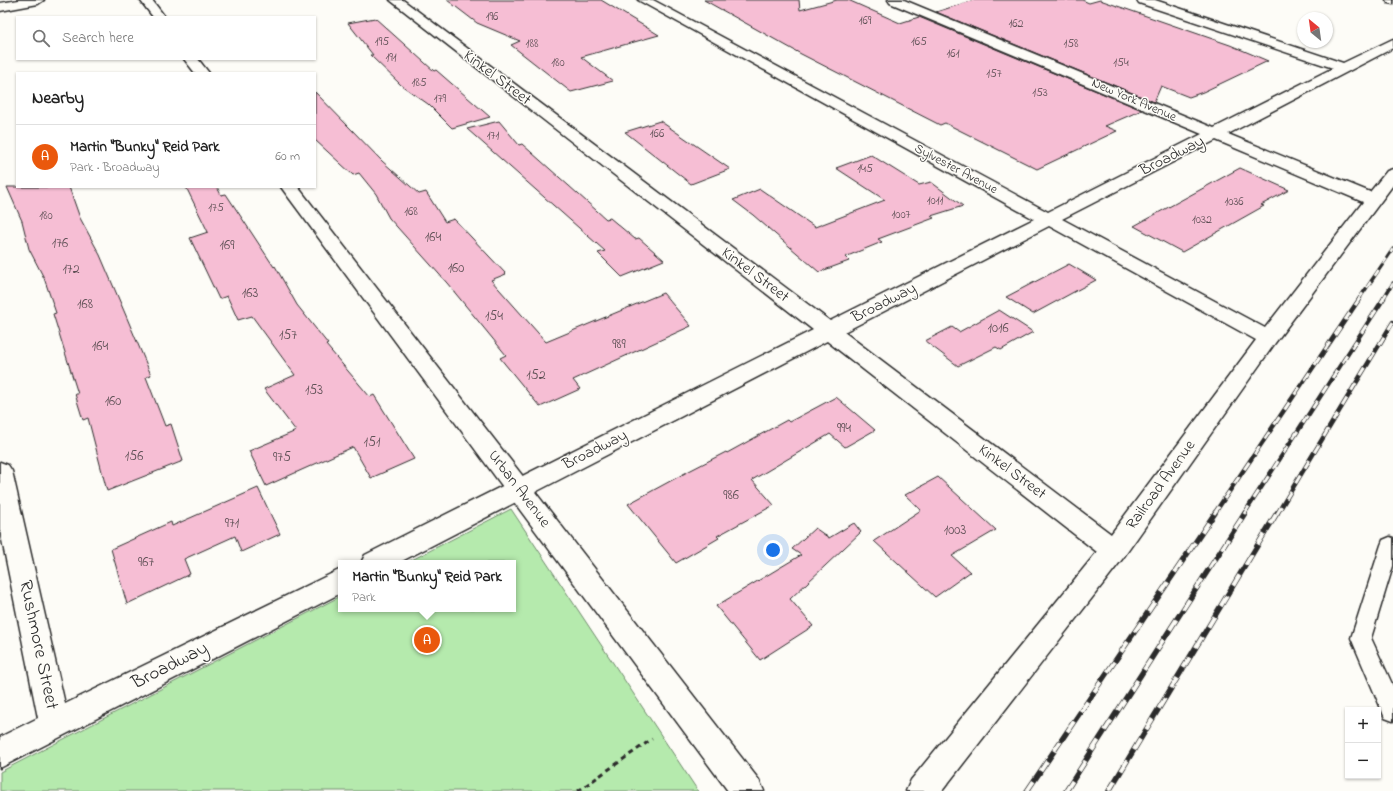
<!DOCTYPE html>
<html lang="en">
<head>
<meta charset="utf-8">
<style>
	:root { --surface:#fff; --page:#f6f6f6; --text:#222; --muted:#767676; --line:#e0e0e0; --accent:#ea580c }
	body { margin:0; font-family:"Indie Flower",sans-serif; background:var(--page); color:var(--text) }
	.controls { position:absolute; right:12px; bottom:12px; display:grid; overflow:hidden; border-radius:0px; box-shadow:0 1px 3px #0004 }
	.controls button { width:36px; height:36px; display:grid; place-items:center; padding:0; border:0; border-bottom:1px solid var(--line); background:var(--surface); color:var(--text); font:20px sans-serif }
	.compass { position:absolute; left:1297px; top:12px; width:36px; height:36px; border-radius:50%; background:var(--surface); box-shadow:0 1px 3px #0004; rotate:331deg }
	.you { position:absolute; left:773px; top:550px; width:14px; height:14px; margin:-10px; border:3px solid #fff; border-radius:50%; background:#1a73e8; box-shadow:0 0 0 6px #1a73e833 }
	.badge { display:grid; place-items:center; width:26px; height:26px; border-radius:50%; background:var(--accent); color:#fff; font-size:13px; font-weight:700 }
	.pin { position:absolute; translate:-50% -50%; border:2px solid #fff; box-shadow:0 1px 4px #0006 }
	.popup { position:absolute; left:338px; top:560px; width:178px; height:52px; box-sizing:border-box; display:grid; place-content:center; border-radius:0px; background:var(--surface); filter:drop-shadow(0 1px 3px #0005); font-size:13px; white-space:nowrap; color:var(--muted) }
	.popup b { font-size:15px; color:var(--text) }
	.popup::after { content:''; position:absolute; left:50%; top:100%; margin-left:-8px; border:8px solid transparent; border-top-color:var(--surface) }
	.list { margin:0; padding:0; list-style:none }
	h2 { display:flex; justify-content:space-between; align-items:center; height:52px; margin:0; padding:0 16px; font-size:17px }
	h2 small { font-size:13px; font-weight:400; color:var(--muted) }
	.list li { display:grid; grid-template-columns:26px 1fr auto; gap:12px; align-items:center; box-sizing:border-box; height:64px; padding:0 16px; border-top:1px solid var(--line) }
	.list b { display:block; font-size:15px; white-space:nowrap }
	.list p { margin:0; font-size:13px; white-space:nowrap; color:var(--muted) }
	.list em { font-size:13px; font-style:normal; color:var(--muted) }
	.icon { flex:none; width:22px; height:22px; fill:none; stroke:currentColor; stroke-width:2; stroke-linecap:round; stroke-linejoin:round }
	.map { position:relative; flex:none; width:1393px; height:791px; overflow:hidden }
	.search { position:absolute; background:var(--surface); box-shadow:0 1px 3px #0004; left:16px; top:16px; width:300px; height:44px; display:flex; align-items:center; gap:10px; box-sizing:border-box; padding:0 14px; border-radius:0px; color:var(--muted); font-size:15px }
	.panel { position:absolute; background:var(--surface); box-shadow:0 1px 3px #0004; left:16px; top:72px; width:300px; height:116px; border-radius:0px }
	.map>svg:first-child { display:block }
	.green { fill:#b5eaad; stroke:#708a6c }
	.building { fill:#f6bed4; stroke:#2b2b2b }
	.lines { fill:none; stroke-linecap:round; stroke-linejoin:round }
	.lane-casing { stroke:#2b2b2b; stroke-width:3 }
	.street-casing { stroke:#2b2b2b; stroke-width:3 }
	.secondary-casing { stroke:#2b2b2b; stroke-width:3 }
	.path { stroke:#2b2b2b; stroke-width:3; stroke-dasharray:5 4; stroke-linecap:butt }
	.lane { fill:#fdfcf7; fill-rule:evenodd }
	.street { fill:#fdfcf7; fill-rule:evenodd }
	.secondary { fill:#fdfcf7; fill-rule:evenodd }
	.rail-far2-casing { stroke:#2b2b2b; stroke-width:3.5 }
	.rail-far1-casing { stroke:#2b2b2b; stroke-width:4.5 }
	.rail-casing { stroke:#2b2b2b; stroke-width:5.5 }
	.rail-far2 { stroke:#fdfcf7; stroke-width:2.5; stroke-dasharray:7; stroke-linecap:butt }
	.rail-far1 { stroke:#fdfcf7; stroke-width:3; stroke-dasharray:9; stroke-linecap:butt }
	.rail { stroke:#fdfcf7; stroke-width:4; stroke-dasharray:12; stroke-linecap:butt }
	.labels { text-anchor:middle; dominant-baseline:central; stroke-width:3; stroke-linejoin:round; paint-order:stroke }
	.far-number-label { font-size:12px; fill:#5e5055 }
	.far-street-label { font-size:13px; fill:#2b2b2b; stroke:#fdfcf7 }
	.number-label { font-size:14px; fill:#5e5055 }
	.street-label { font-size:16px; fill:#2b2b2b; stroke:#fdfcf7 }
	.near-street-label { font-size:19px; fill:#2b2b2b; stroke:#fdfcf7 }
</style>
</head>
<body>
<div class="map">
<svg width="1393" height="791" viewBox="0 0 1393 791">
	<rect width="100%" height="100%" fill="#fdfcf7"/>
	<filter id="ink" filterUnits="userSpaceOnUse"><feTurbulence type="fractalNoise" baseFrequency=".025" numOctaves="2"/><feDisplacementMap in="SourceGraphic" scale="8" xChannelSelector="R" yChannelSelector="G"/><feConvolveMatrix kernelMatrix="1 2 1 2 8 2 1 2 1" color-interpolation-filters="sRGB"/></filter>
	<g filter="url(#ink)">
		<polygon class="green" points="511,509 698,791 0,791 0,772 341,596 341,609 513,609 513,563 406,563"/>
		<g class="building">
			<polygon points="447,0 601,0 659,35 581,57 613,81 571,92 511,45 520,41 477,23"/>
			<polygon points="704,0 799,0 800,10 837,0 848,0 900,23 919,17 1142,110 1105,126 1117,131 1037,169 945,123 940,125 801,54"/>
			<polygon points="974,0 1082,0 1089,3 1100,0 1230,45 1268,61 1203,92 1189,97 1161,86 1154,102 936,12"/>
			<polygon points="375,18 434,71 436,70 490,117 452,128 428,104 401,85 370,55 373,55 348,23"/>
			<polygon points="315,92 382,161 419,194 426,192 445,222 454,219 506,274 491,280 546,342 663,293 691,326 573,380 580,389 540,407 500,358 506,355 447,283 389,218 376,194 359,173 353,175 315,140"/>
			<polygon points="499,121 519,145 522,144 606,219 610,218 635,239 639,238 664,260 622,277 598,253 605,251 467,129"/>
			<polygon points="660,121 730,169 691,184 625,132"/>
			<polygon points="871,155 919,185 931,182 963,206 931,216 934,218 878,239 882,242 845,257 849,261 819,272 753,215 733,200 760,189 815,227 885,200 836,168"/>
			<polygon points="1240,168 1289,190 1261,205 1264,206 1182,252 1134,226"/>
			<polygon points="7,187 69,187 80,218 100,255 124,311 151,375 146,377 165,426 171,424 183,461 107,491 88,418 83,420 75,394 78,394 53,314 56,313 44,278 29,249 22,221"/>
			<polygon points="186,187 217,187 221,195 226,194 274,267 275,266 297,305 328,344 326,345 370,397 374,395 414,459 371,478 353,447 266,486 249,451 296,431 264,389 295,375 252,316 238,320 227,296 219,299 190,238 208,232"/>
			<polygon points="1069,264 1096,280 1033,314 1006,297"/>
			<polygon points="999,310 1033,332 1001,350 996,347 958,366 925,341 952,327 959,332"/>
			<polygon points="836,397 875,430 845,447 830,434 752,480 774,505 717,536 719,538 676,563 628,504 687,472 726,452 727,453 787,420 789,422"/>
			<polygon points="938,477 996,530 952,556 970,572 935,597 874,541 921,510 905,495"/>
			<polygon points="258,488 280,534 241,552 235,536 184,559 190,574 127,604 111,549 171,522 172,526"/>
			<polygon points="854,523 861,532 790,599 813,626 760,660 716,606 801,555 792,549 815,528 829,538"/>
		</g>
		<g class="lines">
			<defs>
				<polygon id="lane" points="1390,537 1393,538 1393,566 1371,638 1393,686 1393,721 1385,718 1351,638 1381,545 1383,540"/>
				<g id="street">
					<path d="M390,0H403L830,321L1034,219L638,0H653L1048,212L1202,134L890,3L888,0H904L1214,128L1333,68L1139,3L1137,0H1155L1343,63L1393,39V48L1228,134L1370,192L1387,171L1393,169V185L1275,343L1123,558L942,791H906L911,780L1097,552L827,341L398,563H361L365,555L813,330ZM1216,140L1363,202L1265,328L1062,219ZM1049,226L1256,340L1111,534L844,332Z"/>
					<polygon points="1386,0 1393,0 1393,4 1388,3"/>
					<polygon points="0,462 8,465 12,471 65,704 341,569 341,593 0,768 0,737 38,718 0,530"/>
				</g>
				<g id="secondary">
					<polygon points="19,0 44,0 38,4 0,11 0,3"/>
					<polygon points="140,0 152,0 165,17 153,17"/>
					<polygon points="184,59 198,59 209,73 195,73"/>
					<polygon points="281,187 298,187 759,780 764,791 728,791"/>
				</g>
			</defs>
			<use href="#lane" class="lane-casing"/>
			<use href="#street" class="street-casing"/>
			<use href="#secondary" class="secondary-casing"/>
			<polyline class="path" points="578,791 652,739"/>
			<use href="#lane" class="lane"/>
			<use href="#street" class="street"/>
			<use href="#secondary" class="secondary"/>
			<defs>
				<g id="rail-far2">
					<polyline points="1359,299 1393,249"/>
					<polyline points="1383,299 1393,283"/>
				</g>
				<g id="rail-far1">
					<polyline points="1214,514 1360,298"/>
					<polyline points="1244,514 1384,298"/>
					<polyline points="1277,514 1393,322"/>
				</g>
				<g id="rail">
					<polyline points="1027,791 1215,513"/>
					<polyline points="1066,791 1245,513"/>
					<polyline points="1109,791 1277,513"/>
				</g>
			</defs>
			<use href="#rail-far2" class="rail-far2-casing"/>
			<use href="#rail-far1" class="rail-far1-casing"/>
			<use href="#rail" class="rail-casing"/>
			<use href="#rail-far2" class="rail-far2"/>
			<use href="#rail-far1" class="rail-far1"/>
			<use href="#rail" class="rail"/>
		</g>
	</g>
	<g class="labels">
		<g class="far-number-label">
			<text x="492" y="17">196</text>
			<text x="865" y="21">169</text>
			<text x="1016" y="24">162</text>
			<text x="382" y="42">195</text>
			<text x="919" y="42">165</text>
			<text x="532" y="44">188</text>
			<text x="1071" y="44">158</text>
			<text x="953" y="54">161</text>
			<text x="391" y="58">191</text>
			<text x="558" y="63">180</text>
			<text x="1121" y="63">154</text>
			<text x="994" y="74">157</text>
			<text x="419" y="83">185</text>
			<text x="1040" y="93">153</text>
			<text x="440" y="99">179</text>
			<text x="657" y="134">166</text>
			<text x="493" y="136">171</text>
			<text x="865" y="169">145</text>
			<text x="935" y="201">1011</text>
			<text x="1234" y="202">1036</text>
			<text x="216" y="208">175</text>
			<text x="411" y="212">168</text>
			<text x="901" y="215">1007</text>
			<text x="46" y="216">180</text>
			<text x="1202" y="220">1032</text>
		</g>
		<g class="far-street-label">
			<text transform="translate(1134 100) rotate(23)">New York Avenue</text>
			<text transform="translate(956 169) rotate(28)">Sylvester Avenue</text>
		</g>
		<g class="number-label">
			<text x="433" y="237">164</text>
			<text x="60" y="243">176</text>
			<text x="227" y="245">169</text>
			<text x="456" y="268">160</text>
			<text x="71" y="269">172</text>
			<text x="250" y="293">163</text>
			<text x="85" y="304">168</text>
			<text x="494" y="316">154</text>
			<text x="998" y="328">1016</text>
			<text x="288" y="335">157</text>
			<text x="619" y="344">989</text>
			<text x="100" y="346">164</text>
			<text x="536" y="375">152</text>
			<text x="314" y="390">153</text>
			<text x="113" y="401">160</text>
			<text x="844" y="428">994</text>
			<text x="372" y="442">151</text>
			<text x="134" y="456">156</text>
			<text x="282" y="457">975</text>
			<text x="731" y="495">986</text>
			<text x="232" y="523">971</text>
			<text x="955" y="530">1003</text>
			<text x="146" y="562">967</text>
		</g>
		<g class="street-label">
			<text transform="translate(497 78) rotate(37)">Kinkel Street</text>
			<text transform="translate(1172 156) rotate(-27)">Broadway</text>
			<text transform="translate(755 275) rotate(37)">Kinkel Street</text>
			<text transform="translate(884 303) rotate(-27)">Broadway</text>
			<text transform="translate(595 450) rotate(-27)">Broadway</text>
			<text transform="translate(1012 472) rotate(37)">Kinkel Street</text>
			<text transform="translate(1161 485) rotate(-54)">Railroad Avenue</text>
			<text transform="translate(519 489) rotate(53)">Urban Avenue</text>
		</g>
		<g class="near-street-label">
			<text transform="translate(38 645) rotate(78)">Rushmore Street</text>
			<text transform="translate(170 666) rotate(-27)">Broadway</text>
		</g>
	</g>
</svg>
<div class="controls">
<button>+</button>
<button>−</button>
</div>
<svg class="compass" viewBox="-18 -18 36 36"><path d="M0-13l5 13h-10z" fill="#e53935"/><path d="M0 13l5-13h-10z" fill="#767676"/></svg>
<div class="you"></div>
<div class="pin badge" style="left:427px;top:640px">A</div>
<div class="popup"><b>Martin &quot;Bunky&quot; Reid Park</b>Park</div>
<div class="search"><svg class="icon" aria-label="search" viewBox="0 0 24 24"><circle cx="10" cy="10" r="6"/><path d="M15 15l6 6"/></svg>Search here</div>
<section class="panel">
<h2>Nearby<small></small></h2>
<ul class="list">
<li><span class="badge">A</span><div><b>Martin &quot;Bunky&quot; Reid Park</b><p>Park · Broadway</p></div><em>60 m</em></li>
</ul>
</section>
</div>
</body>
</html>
